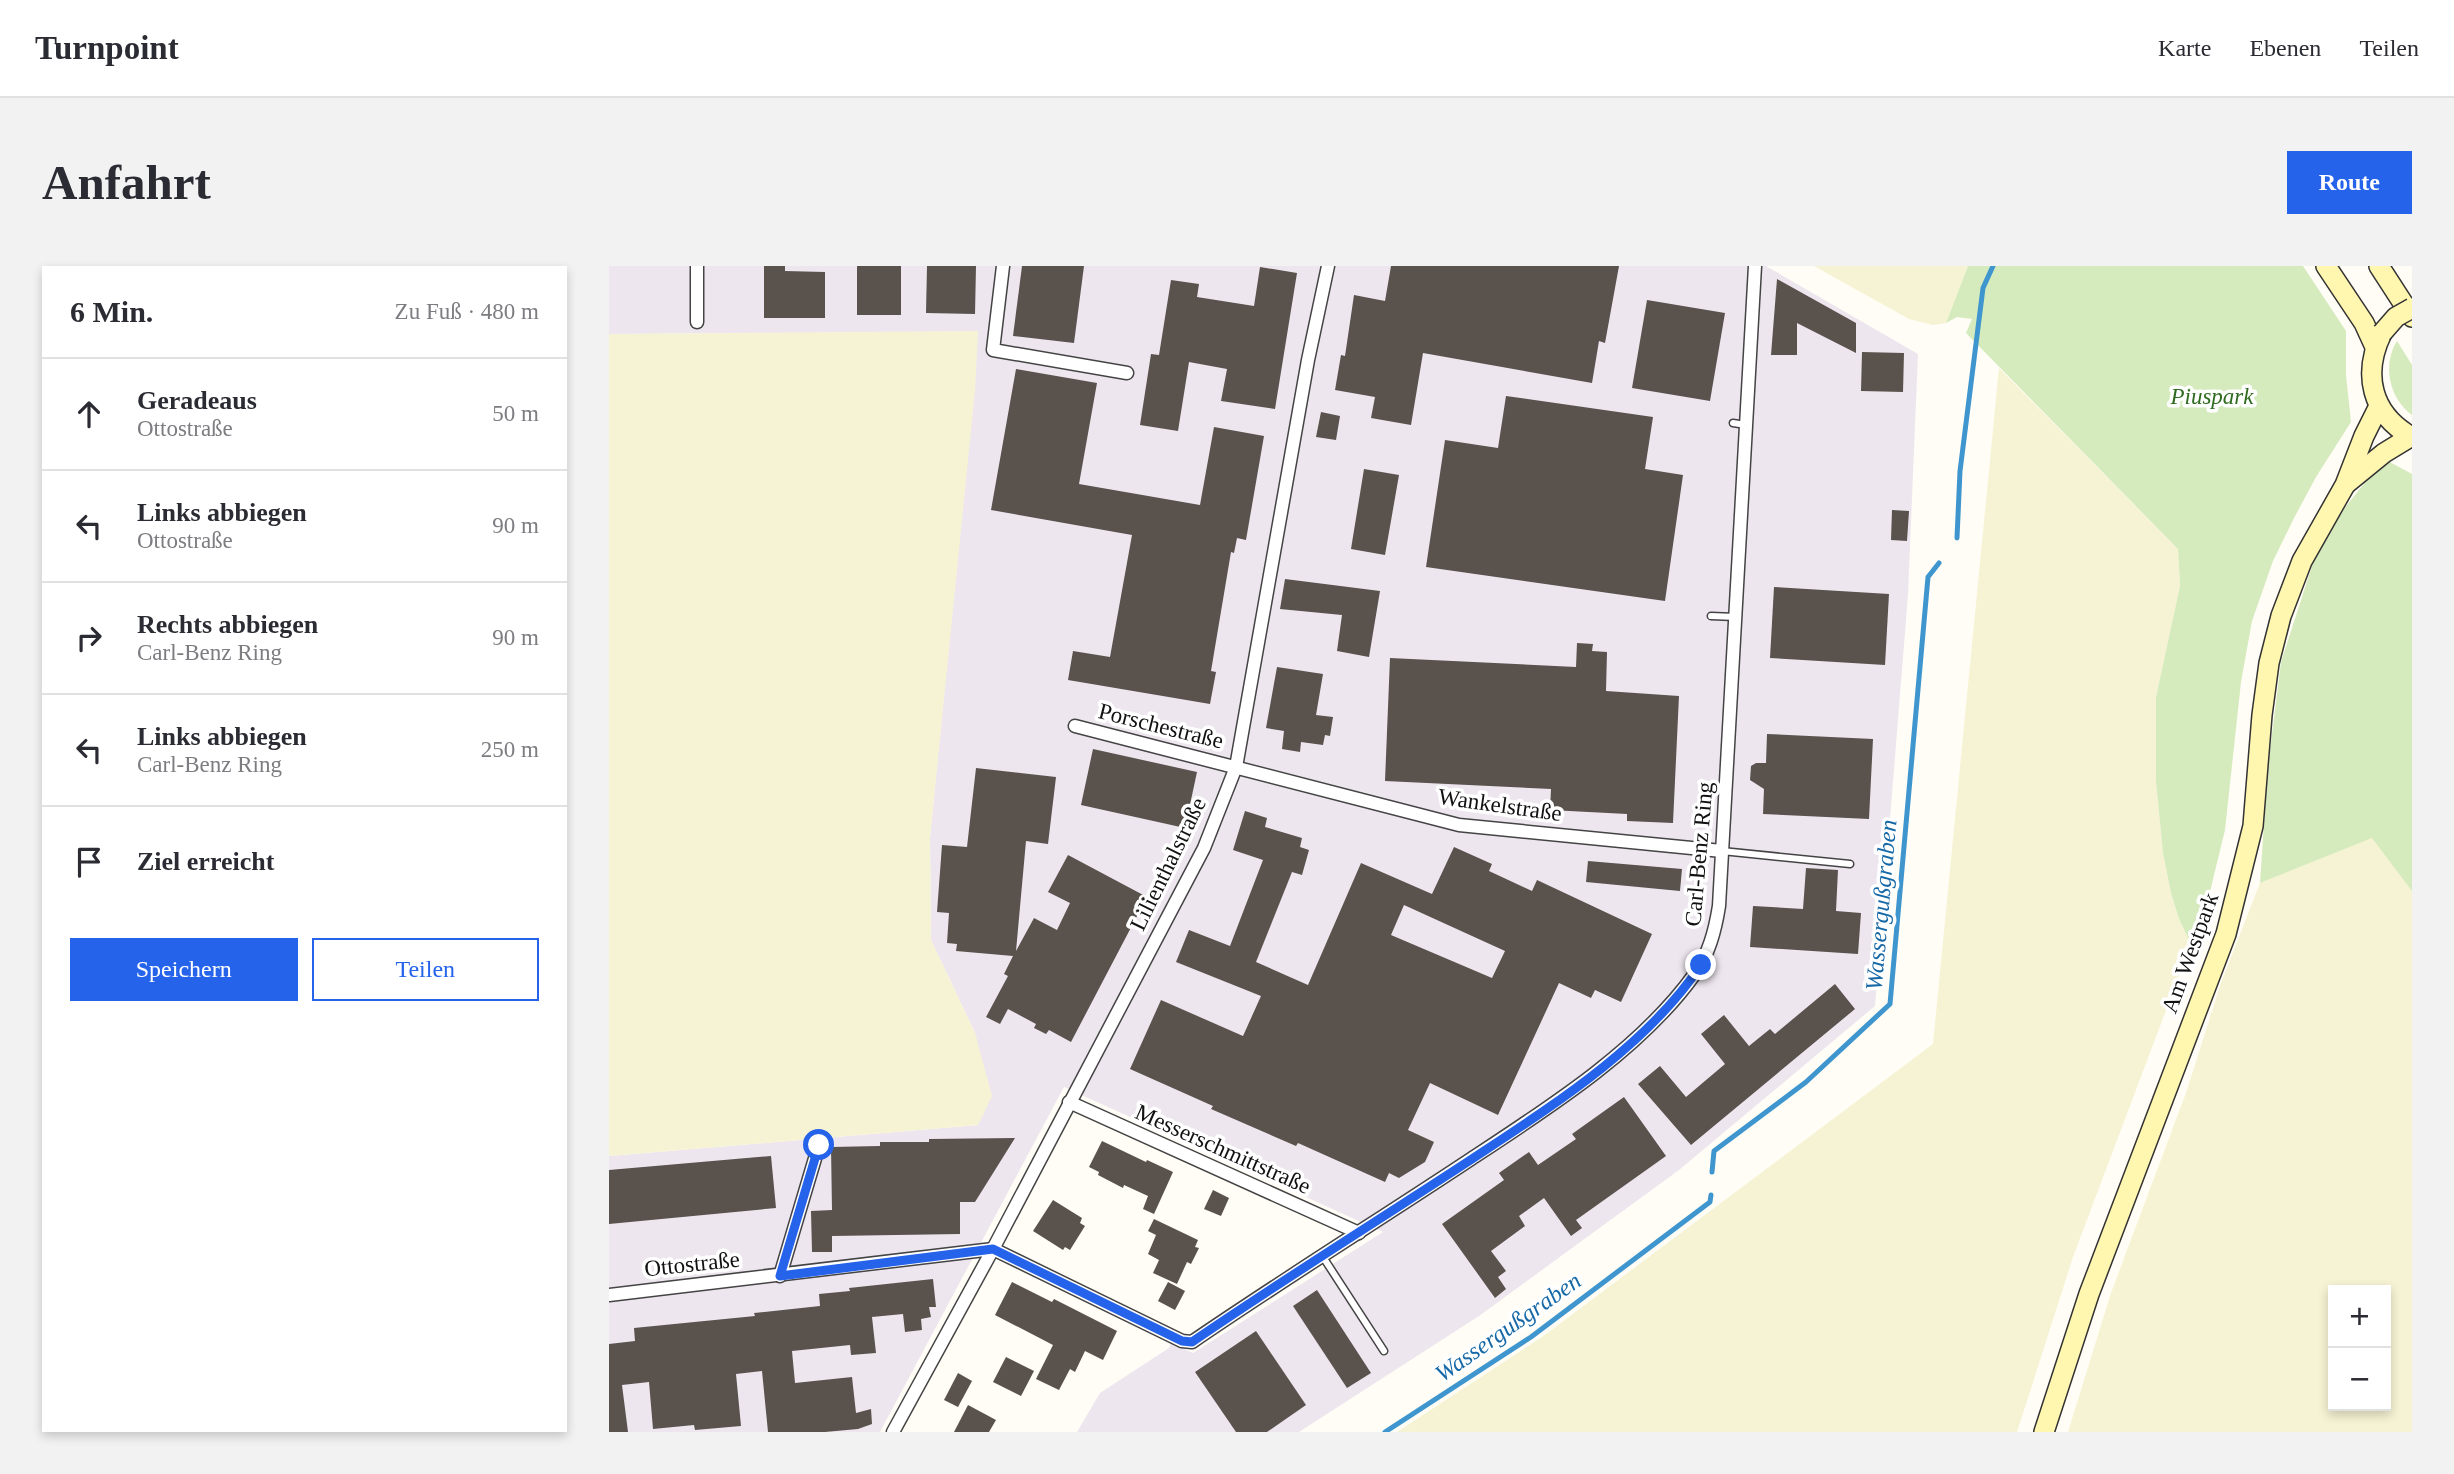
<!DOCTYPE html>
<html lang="de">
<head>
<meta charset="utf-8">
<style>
	:root { --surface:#fff; --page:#f2f2f3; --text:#2b2b33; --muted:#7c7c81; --line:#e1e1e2; --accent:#2563eb }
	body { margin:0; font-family:Georgia,serif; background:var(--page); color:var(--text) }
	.controls { position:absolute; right:21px; bottom:21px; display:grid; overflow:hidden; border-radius:0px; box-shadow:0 4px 10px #0003 }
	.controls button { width:63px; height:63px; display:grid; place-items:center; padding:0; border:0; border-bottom:2px solid var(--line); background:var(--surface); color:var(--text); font:35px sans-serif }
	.stop { position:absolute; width:21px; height:21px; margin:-16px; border:5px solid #2563eb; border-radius:50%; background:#fff }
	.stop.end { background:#2563eb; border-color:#fff; box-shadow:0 2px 7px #0008 }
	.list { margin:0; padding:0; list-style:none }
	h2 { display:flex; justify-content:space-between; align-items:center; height:91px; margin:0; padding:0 28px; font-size:30px }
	h2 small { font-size:23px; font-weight:400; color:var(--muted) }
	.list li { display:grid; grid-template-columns:46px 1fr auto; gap:21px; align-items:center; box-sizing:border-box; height:112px; padding:0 28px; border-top:2px solid var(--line) }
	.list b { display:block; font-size:26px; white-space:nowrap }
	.list p { margin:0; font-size:23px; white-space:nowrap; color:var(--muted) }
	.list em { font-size:23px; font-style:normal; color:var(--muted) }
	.actions { display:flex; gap:14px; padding:21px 28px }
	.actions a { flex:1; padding:16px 0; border:2px solid var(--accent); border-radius:0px; text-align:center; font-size:24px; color:var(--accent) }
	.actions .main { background:var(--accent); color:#fff }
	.icon { flex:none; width:38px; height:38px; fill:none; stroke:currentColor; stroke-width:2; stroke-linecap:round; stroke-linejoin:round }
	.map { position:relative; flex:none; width:1803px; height:1166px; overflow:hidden; border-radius:0px }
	header { display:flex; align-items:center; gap:42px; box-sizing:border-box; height:98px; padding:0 35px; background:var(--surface); border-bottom:2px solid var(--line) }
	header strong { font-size:33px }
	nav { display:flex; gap:38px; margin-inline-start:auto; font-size:24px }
	.intro { display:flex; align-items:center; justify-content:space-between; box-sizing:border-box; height:168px; padding:0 42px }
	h1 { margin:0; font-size:49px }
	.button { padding:18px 32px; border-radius:0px; background:var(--accent); color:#fff; font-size:24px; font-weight:700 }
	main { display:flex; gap:42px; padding:0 42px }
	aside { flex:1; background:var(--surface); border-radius:0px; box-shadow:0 4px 10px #0003 }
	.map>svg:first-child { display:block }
	.industrial { fill:#eee6ef }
	.farmland { fill:#f6f3d4; fill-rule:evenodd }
	.green { fill:#d5ebbd }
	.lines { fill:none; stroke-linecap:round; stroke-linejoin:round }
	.stream { stroke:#3f96cf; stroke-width:5 }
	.building { fill:#5a524d; fill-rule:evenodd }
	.lane-casing { stroke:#444; stroke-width:9 }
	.street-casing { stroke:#444; stroke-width:15 }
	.secondary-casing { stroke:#333; stroke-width:22 }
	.lane { stroke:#fff; stroke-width:6 }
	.street { stroke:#fff; stroke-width:12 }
	.secondary { stroke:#fff6b0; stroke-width:19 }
	.secondary-bridge-casing { stroke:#333; stroke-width:22; stroke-linecap:butt }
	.secondary-bridge { stroke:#fff6b0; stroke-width:19 }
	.route { stroke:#2563eb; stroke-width:9 }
	.labels { text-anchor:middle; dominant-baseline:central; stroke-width:7; stroke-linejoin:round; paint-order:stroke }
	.park-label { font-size:23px; font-style:italic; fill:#2f6b1f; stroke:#fff }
	.street-label { font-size:23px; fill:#111; stroke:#fff }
	.water-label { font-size:24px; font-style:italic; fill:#1768a6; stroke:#fff }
</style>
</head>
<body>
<header>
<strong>Turnpoint</strong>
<nav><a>Karte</a><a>Ebenen</a><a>Teilen</a></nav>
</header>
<div class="intro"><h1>Anfahrt</h1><a class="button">Route</a></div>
<main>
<aside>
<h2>6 Min.<small>Zu Fuß · 480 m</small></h2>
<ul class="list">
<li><svg class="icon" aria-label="ahead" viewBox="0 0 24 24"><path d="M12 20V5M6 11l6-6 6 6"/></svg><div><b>Geradeaus</b><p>Ottostraße</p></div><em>50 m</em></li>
<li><svg class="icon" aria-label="left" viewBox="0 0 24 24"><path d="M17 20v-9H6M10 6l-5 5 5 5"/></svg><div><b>Links abbiegen</b><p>Ottostraße</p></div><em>90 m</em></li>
<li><svg class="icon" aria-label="right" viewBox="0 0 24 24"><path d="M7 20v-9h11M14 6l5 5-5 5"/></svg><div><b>Rechts abbiegen</b><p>Carl-Benz Ring</p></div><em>90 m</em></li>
<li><svg class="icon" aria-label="left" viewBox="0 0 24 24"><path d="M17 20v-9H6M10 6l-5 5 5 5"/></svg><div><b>Links abbiegen</b><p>Carl-Benz Ring</p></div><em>250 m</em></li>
<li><svg class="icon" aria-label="arrive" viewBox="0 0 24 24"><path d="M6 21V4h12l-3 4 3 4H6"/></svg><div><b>Ziel erreicht</b></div></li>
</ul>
<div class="actions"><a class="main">Speichern</a><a>Teilen</a></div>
</aside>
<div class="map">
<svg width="1803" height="1166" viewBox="0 0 1803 1166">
	<rect width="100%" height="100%" fill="#fffdf5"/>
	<polygon class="industrial" points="0,0 1157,0 1309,88 1299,329 1266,740 1070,904 870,1050 690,1166 468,1166 491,1127 560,1082 562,1077 584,1087 774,966 455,821 271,1166 0,1166 0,890 369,859 366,767 322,674 321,572 369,66 0,68"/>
	<g class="farmland">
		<polygon points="1205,0 1359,0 1337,57 1324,59 1300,53"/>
		<polygon points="369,65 366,124 321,572 322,674 366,767 383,830 369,859 0,890 0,68"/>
		<polygon points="1390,102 1569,283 1571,320 1547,431 1547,516 1554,587 1562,627 1570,653 1582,678 1464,991 1408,1166 788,1166 933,1071 1324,778"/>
		<path d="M1764,571L1803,625V1166H1459L1502,1027L1577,827L1612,717L1651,617ZM1724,1024H1777V1140H1724Z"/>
	</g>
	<g class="green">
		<polygon points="1359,0 1694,0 1737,65 1737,109 1742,156 1707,211 1685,252 1664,295 1643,355 1632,416 1616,564 1598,638 1582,678 1570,653 1562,627 1554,587 1547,516 1547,431 1571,320 1569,283 1357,67 1363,53 1348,51 1337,57"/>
		<path d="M1788,75L1803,99V149C1780,132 1773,99 1788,75Z"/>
		<polygon points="1775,193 1803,208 1803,625 1763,572 1651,617 1659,500 1672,396 1704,297 1730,249"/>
	</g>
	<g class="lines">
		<g class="stream">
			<polyline points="1348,272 1351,205 1374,22 1384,0"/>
			<polyline points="1103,906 1105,885 1197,816 1281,738 1319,311 1330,297"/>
			<polyline points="776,1166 922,1071 1101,936 1102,929"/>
		</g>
	</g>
	<g class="building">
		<polygon points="155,0 176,0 176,5 216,6 216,52 155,52"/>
		<rect x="248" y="0" width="44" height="49"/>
		<polygon points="318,0 367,0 366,48 317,47"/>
		<polygon points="413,0 475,0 465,77 404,70"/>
		<polygon points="782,0 1010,0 996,77 990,75 983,117 814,87 802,159 762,152 766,131 726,124 732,89 736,90 745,29 776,35"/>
		<polygon points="651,1 688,7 666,143 612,135 618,103 580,96 569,165 531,159 542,88 550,89 562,14 590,18 588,31 645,40"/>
		<polygon points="1168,13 1247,57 1247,87 1188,57 1188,89 1162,89"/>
		<polygon points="1038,34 1116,47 1101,135 1023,122"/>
		<polygon points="1253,86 1295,87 1294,126 1252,125"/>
		<polygon points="407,103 488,117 470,218 591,239 605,161 655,170 637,274 628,272 625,287 622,286 602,405 607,406 601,438 459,414 464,385 501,391 523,269 382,244"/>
		<polygon points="897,130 1044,151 1036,203 1074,209 1056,335 817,301 836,174 889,182"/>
		<polygon points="712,146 731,150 727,174 707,171"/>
		<polygon points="755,203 790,209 776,289 742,283"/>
		<polygon points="1283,244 1300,245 1298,275 1282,274"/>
		<polygon points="676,313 771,325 760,391 728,385 733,349 671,343"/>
		<polygon points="1165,321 1280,328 1276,399 1161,392"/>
		<polygon points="968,377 984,378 983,385 998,386 997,425 1070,430 1064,557 1018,555 1018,548 941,544 942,523 776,515 781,392 967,401"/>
		<polygon points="668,401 714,408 707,449 724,451 721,470 716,469 714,479 692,476 691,486 673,483 675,465 657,462"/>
		<polygon points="1158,468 1264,473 1260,553 1154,548 1155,523 1141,514 1142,500 1147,497 1157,497"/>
		<polygon points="484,483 588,506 576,562 472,539"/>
		<polygon points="367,502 447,511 439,578 417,575 407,685 425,652 448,664 461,637 439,626 459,589 538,631 462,776 440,764 437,768 425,762 427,758 399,743 391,758 377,751 399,710 395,708 404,690 347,685 348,678 338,677 340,647 328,646 333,579 358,581"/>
		<path d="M636,545L658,552L656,561L693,572L691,581L700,584L693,609L683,606L647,696L699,719L752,597L823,628L845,581L883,598L880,605L923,625L928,614L1043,668L1012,736L986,724L982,732L950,717L889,849L821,817L799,864L825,876L816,896L790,912L780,907L776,916L689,877L687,880L602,843L604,840L521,803L552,734L634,770L652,730L567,696L580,664L621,680L654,594L624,584ZM795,639L896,685L883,712L782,669Z"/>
		<polygon points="979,595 1073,603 1071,625 977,616"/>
		<polygon points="1197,602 1229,604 1227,645 1252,647 1249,688 1141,681 1144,640 1194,643"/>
		<polygon points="1226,718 1246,743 1082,879 1029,818 1051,800 1077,831 1116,798 1092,768 1115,749 1140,780 1161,763 1166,768"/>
		<polygon points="1015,831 1057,890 967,954 973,962 962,970 935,932 910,950 916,960 882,985 897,1005 889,1011 897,1023 886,1032 833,958 895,914 890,907 920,886 929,899 967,873 963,868"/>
		<polygon points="406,872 366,936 351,936 351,968 223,970 223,986 203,986 202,945 223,944 222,881 271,880 271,876 320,876 320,873"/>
		<polygon points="493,875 537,896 538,894 564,906 545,948 534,943 539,930 515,919 514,922 489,909 490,906 480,901"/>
		<polygon points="162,890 167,942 0,958 0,904"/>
		<polygon points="604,924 620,932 612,950 595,943"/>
		<polygon points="444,934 473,952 471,957 476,960 461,984 456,981 454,984 424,965"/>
		<polygon points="545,953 589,974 586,981 590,982 582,998 578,996 568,1018 544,1007 550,994 539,988 547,969 539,965"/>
		<polygon points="324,1013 327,1041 320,1041 322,1051 312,1053 313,1064 296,1066 294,1048 263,1051 267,1087 242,1089 241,1079 183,1085 186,1117 243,1111 247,1147 262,1143 263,1158 249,1163 216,1166 159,1166 153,1105 127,1108 132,1160 86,1164 85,1159 44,1163 40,1116 13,1119 19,1166 0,1166 0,1078 26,1075 25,1062 146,1050 145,1047 211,1040 210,1028 241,1025 240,1022"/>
		<polygon points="403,1016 443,1036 445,1033 508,1065 494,1094 476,1085 466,1106 461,1103 450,1124 427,1113 444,1079 386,1049"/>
		<polygon points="559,1016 576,1025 566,1044 549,1035"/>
		<polygon points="708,1024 762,1107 738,1122 684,1040"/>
		<polygon points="647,1065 697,1139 658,1166 627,1166 586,1106"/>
		<polygon points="397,1091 425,1105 412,1130 384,1116"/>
		<polygon points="349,1107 363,1115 349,1141 335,1134"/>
		<polygon points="359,1139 387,1154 380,1166 345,1166"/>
	</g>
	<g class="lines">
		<defs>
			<g id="lane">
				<polyline points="1124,157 1137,159"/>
				<polyline points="1102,350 1127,351"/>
				<polyline points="1113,585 1241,598"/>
				<polyline points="714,991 775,1085"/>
			</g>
			<g id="street">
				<polyline points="394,0 384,84 518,107"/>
				<polyline points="88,56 88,0"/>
				<polyline points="466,460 850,559 1113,585"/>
				<polyline points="460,836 750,967"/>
				<polyline points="171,1010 210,879"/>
				<path d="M0,1029L384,983L573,1075L583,1076C675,1013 770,954 862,893C938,843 1031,784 1085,709C1100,688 1106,665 1110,640L1146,0"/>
				<polyline points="284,1166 384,983 595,582 627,501 699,94 719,0"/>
			</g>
			<g id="secondary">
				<polyline points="1717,0 1755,57 1766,81"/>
				<polyline points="1770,0 1803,51"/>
				<path d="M1773,67C1753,108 1762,148 1803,171"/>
				<polyline points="1737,218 1775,187 1801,171"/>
				<polyline points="1435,1166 1480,1028 1617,668 1644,560 1653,449 1660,397 1672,350 1693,295 1736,219 1755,170 1770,140"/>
			</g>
		</defs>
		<use href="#lane" class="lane-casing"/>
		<use href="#street" class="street-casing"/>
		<use href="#secondary" class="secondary-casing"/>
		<use href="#lane" class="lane"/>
		<use href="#street" class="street"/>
		<use href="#secondary" class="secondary"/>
		<defs>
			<polyline id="secondary-bridge" points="1773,67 1787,51 1803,42"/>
		</defs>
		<use href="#secondary-bridge" class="secondary-bridge-casing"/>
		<use href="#secondary-bridge" class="secondary-bridge"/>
	</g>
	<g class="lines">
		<path class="route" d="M210,879L171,1010L384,983L573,1075L583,1076C675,1013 770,954 863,893C943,840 1037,781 1092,699"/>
	</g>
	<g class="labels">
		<g class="park-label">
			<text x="1603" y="130">Piuspark</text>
		</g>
		<g class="street-label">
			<text transform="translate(552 460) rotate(14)">Porschestraße</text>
			<text transform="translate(891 539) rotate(8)">Wankelstraße</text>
			<text transform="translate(1090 588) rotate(-85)">Carl-Benz Ring</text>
			<text transform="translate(559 598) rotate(-64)">Lilienthalstraße</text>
			<text transform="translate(1581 687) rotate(-70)">Am Westpark</text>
			<text transform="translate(614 883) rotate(24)">Messerschmittstraße</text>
			<text transform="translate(83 998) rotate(-6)">Ottostraße</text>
		</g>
		<g class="water-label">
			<text transform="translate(1272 639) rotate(-85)">Wassergußgraben</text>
			<text transform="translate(899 1061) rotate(-35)">Wassergußgraben</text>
		</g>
	</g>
</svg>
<div class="controls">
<button>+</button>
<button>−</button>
</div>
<div class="stop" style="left:210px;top:879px"></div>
<div class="stop end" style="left:1092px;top:699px"></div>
</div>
</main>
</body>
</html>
